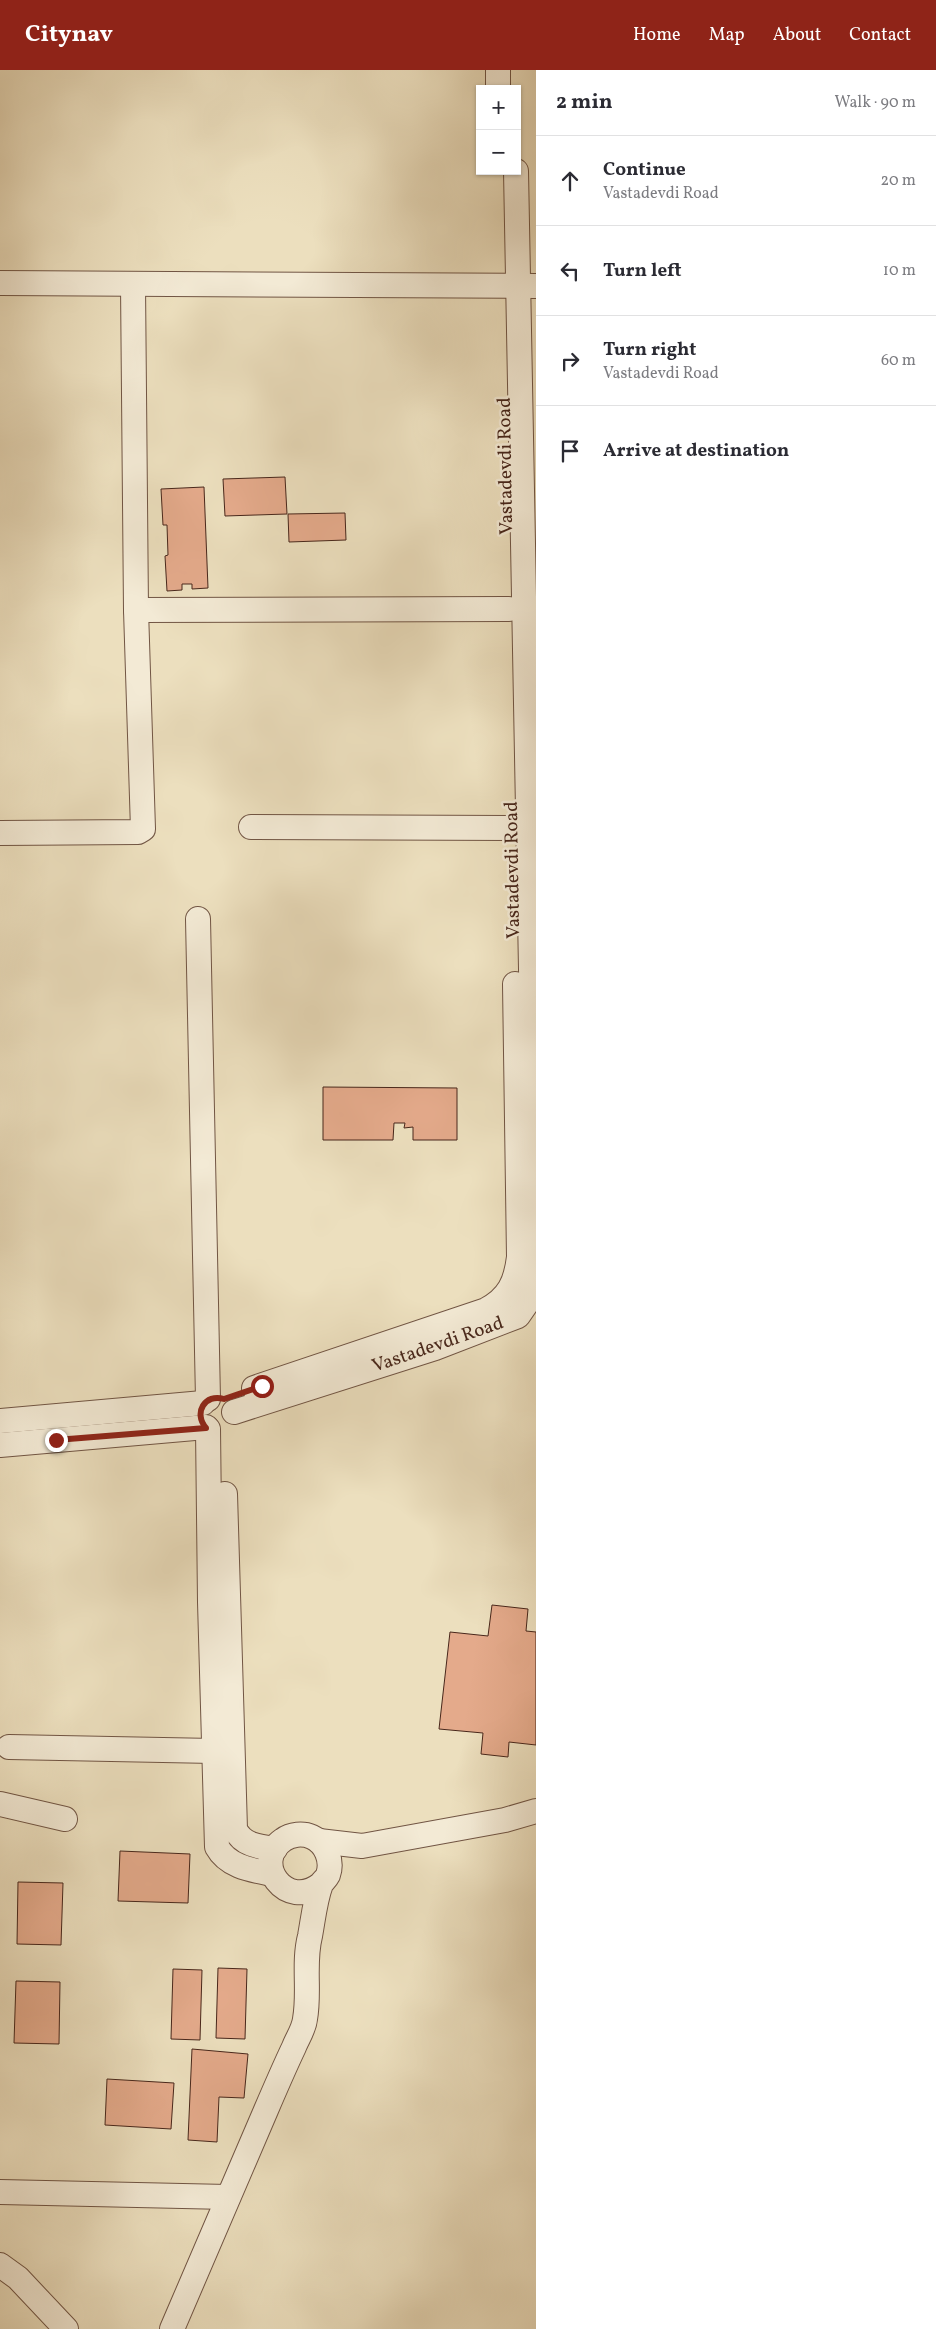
<!DOCTYPE html>
<html lang="en">
<head>
<meta charset="utf-8">
<style>
	:root { --surface:#fff; --page:#f7f7f7; --text:#2b2b33; --muted:#7c7c81; --line:#e1e1e2; --accent:#8f2418 }
	body { margin:0; font-family:Vollkorn,serif; background:var(--page); color:var(--text) }
	.controls { position:absolute; right:15px; top:15px; display:grid; overflow:hidden; border-radius:0px; box-shadow:0 1px 4px #0004 }
	.controls button { width:45px; height:45px; display:grid; place-items:center; padding:0; border:0; border-bottom:1px solid var(--line); background:var(--surface); color:var(--text); font:25px sans-serif }
	.stop { position:absolute; width:15px; height:15px; margin:-11px; border:4px solid #8f2418; border-radius:50%; background:#fff }
	.stop.end { background:#8f2418; border-color:#fff; box-shadow:0 1px 5px #0008 }
	.list { margin:0; padding:0; list-style:none }
	h2 { display:flex; justify-content:space-between; align-items:center; height:65px; margin:0; padding:0 20px; font-size:21px }
	h2 small { font-size:16px; font-weight:400; color:var(--muted) }
	.list li { display:grid; grid-template-columns:32px 1fr auto; gap:15px; align-items:center; box-sizing:border-box; height:90px; padding:0 20px; border-top:1px solid var(--line) }
	.list b { display:block; font-size:19px; white-space:nowrap }
	.list p { margin:0; font-size:16px; white-space:nowrap; color:var(--muted) }
	.list em { font-size:16px; font-style:normal; color:var(--muted) }
	.icon { flex:none; width:28px; height:28px; fill:none; stroke:currentColor; stroke-width:2; stroke-linecap:round; stroke-linejoin:round }
	.map { position:relative; flex:none; width:536px; height:2259px; overflow:hidden }
	header { display:flex; align-items:center; gap:30px; box-sizing:border-box; height:70px; padding:0 25px; background:var(--accent); color:#fff }
	header strong { font-size:24px }
	nav { display:flex; gap:28px; margin-inline-start:auto; font-size:18px }
	main { display:flex }
	aside { flex:1; background:var(--surface) }
	.map>svg:first-child { display:block }
	.building { fill:#e4aa8b; stroke:#48271b }
	.lines { fill:none; stroke-linecap:round; stroke-linejoin:round }
	.minor-casing { stroke:#715544; stroke-width:26 }
	.minor { stroke:#f3ead5; stroke-width:24 }
	.route { stroke:#8f2418; stroke-width:6 }
	.labels { text-anchor:middle; dominant-baseline:central; stroke-width:5; stroke-linejoin:round; paint-order:stroke }
	.street-label { font-size:19px; fill:#48271b; stroke:#f3ead5 }
</style>
</head>
<body>
<header>
<strong>Citynav</strong>
<nav><a>Home</a><a>Map</a><a>About</a><a>Contact</a></nav>
</header>
<main>
<div class="map">
<svg width="536" height="2259" viewBox="0 0 536 2259">
	<rect width="100%" height="100%" fill="#ecdfbe"/>
	<filter id="stains"><feTurbulence type="fractalNoise" baseFrequency=".004" numOctaves="4"/><feColorMatrix values="0 0 0 0 .2 0 0 0 0 .09 0 0 0 0 .02 0 0 0 .5 -.17"/></filter>
	<radialGradient id="worn" r=".72"><stop offset=".6" stop-color="#630" stop-opacity="0"/><stop offset="1" stop-color="#630" stop-opacity=".3"/></radialGradient>
	<g class="building">
		<polygon points="285,407 287,444 225,446 223,409"/>
		<polygon points="204,417 208,518 192,519 192,514 182,514 182,520 167,521 165,486 168,485 167,455 163,455 161,419"/>
		<polygon points="345,443 346,470 289,472 288,444"/>
		<polygon points="323,1017 457,1018 457,1070 413,1070 413,1057 404,1058 405,1053 394,1053 393,1070 323,1070"/>
		<polygon points="492,1535 528,1539 526,1561 536,1562 536,1675 509,1672 508,1687 481,1684 483,1663 439,1659 450,1562 488,1566"/>
		<polygon points="120,1781 190,1784 188,1833 118,1831"/>
		<polygon points="18,1812 63,1813 61,1875 17,1874"/>
		<polygon points="218,1898 247,1899 245,1969 216,1968"/>
		<polygon points="173,1899 202,1900 200,1970 171,1969"/>
		<polygon points="16,1911 60,1912 59,1974 14,1973"/>
		<polygon points="192,1979 248,1984 244,2028 219,2027 217,2072 188,2070"/>
		<polygon points="107,2009 174,2013 171,2059 105,2055"/>
	</g>
	<g class="lines">
		<defs>
			<g id="minor">
				<polyline points="498,0 498,19"/>
				<polyline points="0,213 536,216"/>
				<polyline points="136,540 509,539"/>
				<polyline points="251,757 512,758"/>
				<polyline points="0,763 138,762 143,759 136,540 133,215"/>
				<polyline points="198,849 208,1329"/>
				<path d="M254,1318L486,1240C509,1228 516,1212 519,1187L515,914"/>
				<polyline points="234,1342 435,1278 518,1246 529,1230 534,1211 535,1112 516,101"/>
				<polyline points="0,1351 203,1333"/>
				<path d="M208,1359L210,1532L217,1777C228,1797 252,1800 272,1804"/>
				<polyline points="0,1375 206,1357"/>
				<path d="M225,1424L235,1759C242,1775 259,1777 275,1779"/>
				<polyline points="9,1677 214,1681"/>
				<polyline points="0,1734 65,1749"/>
				<polyline points="319,1771 362,1776 505,1750 536,1741"/>
				<polyline points="0,2122 228,2127"/>
				<polyline points="0,2195 18,2208 66,2259"/>
				<path d="M172,2259C203,2186 234,2113 266,2040C275,2019 284,1998 294,1977C297,1969 304,1959 305,1949C310,1922 303,1893 310,1866C313,1850 315,1830 321,1814C323,1811 326,1809 328,1805C333,1791 326,1773 312,1767C303,1763 291,1764 283,1770C251,1792 286,1842 321,1814"/>
			</g>
		</defs>
		<use href="#minor" class="minor-casing"/>
		<use href="#minor" class="minor"/>
	</g>
	<g class="lines">
		<path class="route" d="M56,1370L206,1358C193,1343 205,1323 224,1329L262,1316"/>
	</g>
	<g class="labels">
		<g class="street-label">
			<text transform="translate(506 396) rotate(-91)">Vastadevdi Road</text>
			<text transform="translate(513 800) rotate(-91)">Vastadevdi Road</text>
			<text transform="translate(438 1275) rotate(-19)">Vastadevdi Road</text>
		</g>
	</g>
	<rect width="100%" height="100%" filter="url(#stains)"/>
	<rect width="100%" height="100%" fill="url(#worn)"/>
</svg>
<div class="controls">
<button>+</button>
<button>−</button>
</div>
<div class="stop" style="left:262px;top:1316px"></div>
<div class="stop end" style="left:56px;top:1370px"></div>
</div>
<aside>
<h2>2 min<small>Walk · 90 m</small></h2>
<ul class="list">
<li><svg class="icon" aria-label="ahead" viewBox="0 0 24 24"><path d="M12 20V5M6 11l6-6 6 6"/></svg><div><b>Continue</b><p>Vastadevdi Road</p></div><em>20 m</em></li>
<li><svg class="icon" aria-label="left" viewBox="0 0 24 24"><path d="M17 20v-9H6M10 6l-5 5 5 5"/></svg><div><b>Turn left</b></div><em>10 m</em></li>
<li><svg class="icon" aria-label="right" viewBox="0 0 24 24"><path d="M7 20v-9h11M14 6l5 5-5 5"/></svg><div><b>Turn right</b><p>Vastadevdi Road</p></div><em>60 m</em></li>
<li><svg class="icon" aria-label="arrive" viewBox="0 0 24 24"><path d="M6 21V4h12l-3 4 3 4H6"/></svg><div><b>Arrive at destination</b></div></li>
</ul>
</aside>
</main>
</body>
</html>
